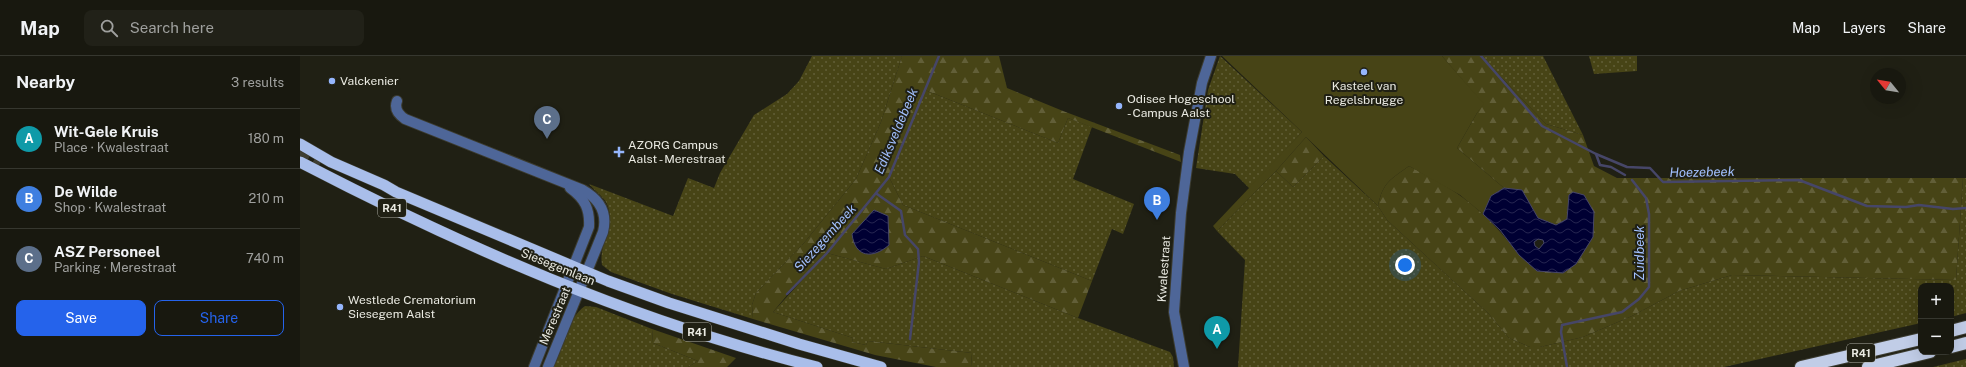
<!DOCTYPE html>
<html lang="en">
<head>
<meta charset="utf-8">
<style>
	:root { --surface:#18180f; --page:#212118; --text:#f1f3f6; --muted:#9fa09e; --line:#36372f; --accent:#2563eb }
	body { margin:0; font-family:"Public Sans",sans-serif; background:var(--page); color:var(--text) }
	.controls { position:absolute; right:12px; bottom:12px; display:grid; overflow:hidden; border-radius:8px; box-shadow:0 4px 16px #0002 }
	.controls button { width:36px; height:36px; display:grid; place-items:center; padding:0; border:0; border-bottom:1px solid var(--line); background:var(--surface); color:var(--text); font:20px sans-serif }
	.compass { position:absolute; left:1570px; top:12px; width:36px; height:36px; border-radius:50%; background:var(--surface); box-shadow:0 4px 16px #0002; rotate:300deg }
	.you { position:absolute; left:1105px; top:209px; width:14px; height:14px; margin:-10px; border:3px solid #fff; border-radius:50%; background:#1a73e8; box-shadow:0 0 0 6px #1a73e833 }
	.badge { display:grid; place-items:center; width:26px; height:26px; border-radius:50%; background:var(--accent); color:#fff; font-size:13px; font-weight:700 }
	.pin { position:absolute; translate:-50% -33px; filter:drop-shadow(0 1px 2px #0008) }
	.pin::after { content:''; position:absolute; top:21px; width:14px; height:12px; background:inherit; clip-path:polygon(0 0,100% 0,50% 100%) }
	.list { margin:0; padding:0; list-style:none }
	h2 { display:flex; justify-content:space-between; align-items:center; height:52px; margin:0; padding:0 16px; font-size:17px }
	h2 small { font-size:13px; font-weight:400; color:var(--muted) }
	.list li { display:grid; grid-template-columns:26px 1fr auto; gap:12px; align-items:center; box-sizing:border-box; height:60px; padding:0 16px; border-top:1px solid var(--line) }
	.list b { display:block; font-size:15px; white-space:nowrap }
	.list p { margin:0; font-size:13px; white-space:nowrap; color:var(--muted) }
	.list em { font-size:13px; font-style:normal; color:var(--muted) }
	.actions { display:flex; gap:8px; padding:12px 16px }
	.actions a { flex:1; padding:9px 0; border:1px solid var(--accent); border-radius:8px; text-align:center; font-size:14px; color:var(--accent) }
	.actions .main { background:var(--accent); color:#fff }
	.icon { flex:none; width:22px; height:22px; fill:none; stroke:currentColor; stroke-width:2; stroke-linecap:round; stroke-linejoin:round }
	.map { position:relative; flex:none; width:1666px; height:311px; overflow:hidden }
	header { display:flex; align-items:center; gap:24px; box-sizing:border-box; height:56px; padding:0 20px; background:var(--surface); border-bottom:1px solid var(--line) }
	header strong { font-size:19px }
	nav { display:flex; gap:22px; margin-inline-start:auto; font-size:14px }
	.search { width:280px; height:36px; background:var(--page); display:flex; align-items:center; gap:10px; box-sizing:border-box; padding:0 14px; border-radius:8px; color:var(--muted); font-size:15px }
	main { display:flex }
	aside { flex:1; background:var(--surface) }
	.map>svg:first-child { display:block }
	.grass { fill:url(#grass-dots) }
	.forest { fill:url(#forest-firs); fill-rule:evenodd }
	.park { fill:#474416 }
	.water { fill:url(#water-waves); stroke:#464668; fill-rule:evenodd }
	.lines { fill:none; stroke-linecap:round; stroke-linejoin:round }
	.stream { stroke:#464668; stroke-width:2.5 }
	.trunk-tunnel { stroke:#3e3e33; stroke-width:11; stroke-dasharray:11 5.5; stroke-linecap:butt }
	.tertiary-casing { stroke:#3c3c31; stroke-width:12 }
	.trunk-casing { stroke:#3c3c31; stroke-width:12 }
	.motorway-casing { stroke:#3c3c31; stroke-width:14 }
	.tertiary { stroke:#4e6698; stroke-width:10 }
	.trunk { stroke:#a9beea; stroke-width:11 }
	.motorway { stroke:#c1cde7; stroke-width:12 }
	.poi-dot { fill:#95b6fd; stroke:#202014; stroke-width:1.5 }
	.labels { text-anchor:middle; dominant-baseline:central; stroke-width:4; stroke-linejoin:round; paint-order:stroke }
	.shield { fill:#202014; stroke:#adada4; stroke-width:1 }
	.shield-label { font-size:11px; font-weight:bold; fill:#eaeae2 }
	.poi-label { font-size:12px; fill:#eaeae2; stroke:#202014; text-anchor:start }
	.street-label { font-size:12px; fill:#eaeae2; stroke:#202014 }
	.water-label { font-size:13px; font-style:italic; fill:#a2c0ff; stroke:#202014 }
</style>
</head>
<body>
<header>
<strong>Map</strong>
<div class="search"><svg class="icon" aria-label="search" viewBox="0 0 24 24"><circle cx="10" cy="10" r="6"/><path d="M15 15l6 6"/></svg>Search here</div>
<nav><a>Map</a><a>Layers</a><a>Share</a></nav>
</header>
<main>
<aside>
<h2>Nearby<small>3 results</small></h2>
<ul class="list">
<li><span class="badge" style="background:#0f9aa8">A</span><div><b>Wit-Gele Kruis</b><p>Place · Kwalestraat</p></div><em>180 m</em></li>
<li><span class="badge" style="background:#3f7fe0">B</span><div><b>De Wilde</b><p>Shop · Kwalestraat</p></div><em>210 m</em></li>
<li><span class="badge" style="background:#5c6f8a">C</span><div><b>ASZ Personeel</b><p>Parking · Merestraat</p></div><em>740 m</em></li>
</ul>
<div class="actions"><a class="main">Save</a><a>Share</a></div>
</aside>
<div class="map">
<svg width="1666" height="311" viewBox="0 0 1666 311">
	<defs>
		<pattern id="grass-dots" width="8" height="8" patternUnits="userSpaceOnUse"><rect width="8" height="8" fill="#474416"/><path d="M2 2h.1M6 6h.1" fill="none" stroke="#625f38" stroke-width="1.8" stroke-linecap="round"/></pattern>
		<pattern id="forest-firs" width="22" height="20" patternUnits="userSpaceOnUse"><rect width="22" height="20" fill="#474416"/><path d="M5 1l3.5 6h-7zM16 11l3.5 6h-7z" fill="#625f38"/></pattern>
		<pattern id="water-waves" width="16" height="10" patternUnits="userSpaceOnUse"><rect width="16" height="10" fill="#003"/><path d="M0 5q4-4 8 0t8 0" fill="none" stroke="#252550"/></pattern>
	</defs>
	<rect width="100%" height="100%" fill="#202014"/>
	<g class="grass">
		<path d="M512,0H602L581,66L556,123L504,187L456,237L452,249L453,263L372,238L311,216L302,209C298,185 318,171 306,146C302,140 294,134 289,128L373,160L388,122L414,132L420,117L454,59L487,38L499,25Z"/>
		<polygon points="920,0 1002,76 950,133 935,118 896,112 908,34"/>
		<polygon points="1181,0 1243,0 1283,79 1246,68"/>
		<polygon points="1289,0 1337,0 1337,15 1294,18"/>
		<polygon points="625,34 758,87 768,62 792,71 773,123 834,148 823,178 812,173 792,225 603,149 589,121"/>
		<polygon points="1024,100 1078,150 1087,164 1188,257 1209,282 1230,291 1240,291 1283,281 1332,260 1379,235 1432,219 1656,224 1663,122 1666,122 1666,257 1651,261 1651,230 1621,230 1621,267 1424,311 938,311 945,204 917,175 976,115 993,131"/>
		<polygon points="527,197 586,213 623,200 778,262 870,296 873,301 874,311 671,311 672,297 568,285 566,289 552,286 553,282 473,256"/>
		<path d="M285,250L296,251L352,273L353,287L398,305L388,311H253C261,291 267,263 285,250Z"/>
		<polygon points="1666,303 1666,311 1633,311"/>
	</g>
	<g class="forest">
		<path d="M602,0H699L707,32L763,55L880,99L881,106L768,62L758,87L625,34L589,121L603,149L792,225L778,262L623,200L586,213L527,197L488,238L473,256L553,282L552,286L566,289L568,285L672,297L671,311H636L575,299L453,263L452,249L456,237L504,187L556,123L581,66ZM574,154L556,190L552,178Z"/>
		<path d="M1142,0H1181L1246,68L1283,79L1294,110L1317,122H1663L1656,224L1432,219L1379,235L1332,260L1283,281L1240,291H1230L1209,282L1188,257L1087,164L1078,150C1083,126 1090,124 1109,110C1159,135 1185,154 1219,199L1276,208L1269,139L1267,163L1256,169L1238,162L1222,134L1204,132L1157,92L1177,57L1183,48Z"/>
		<polygon points="1006,81 1024,100 993,131 976,115"/>
		<polygon points="352,273 436,302 427,311 388,311 398,305 353,287"/>
	</g>
	<path class="park" d="M922,0H1142L1184,48L1177,57L1157,92L1204,132L1191,140L1183,158L1160,139L1109,110C1090,124 1083,126 1078,150L1006,81L976,115L917,175L913,170L1002,76Z"/>
	<g class="water">
		<path d="M1204,132L1222,134L1238,162L1256,169L1267,163L1269,139L1273,136L1284,139L1294,156L1293,181L1276,208L1263,217L1237,215L1219,199L1200,174L1183,158L1191,140ZM1238,183L1243,184L1244,187L1239,193L1235,190L1234,186Z"/>
		<path d="M574,154L588,160L589,189C573,203 555,202 552,178Z"/>
	</g>
	<g class="lines">
		<g class="stream">
			<polyline points="1181,0 1242,70 1296,98 1327,111 1350,112 1363,126 1499,124 1567,150 1606,151 1619,149 1653,153 1666,152"/>
			<polyline points="1296,98 1300,109 1311,111 1325,119"/>
			<polyline points="577,138 601,155 605,179 618,193 619,206 610,283"/>
			<polyline points="487,238 527,197 589,121 639,0"/>
			<polyline points="1267,311 1261,276 1262,269 1322,256 1339,243 1349,231 1349,158 1346,142 1332,124"/>
		</g>
		<polyline class="trunk-tunnel" points="0,95 21,106"/>
		<defs>
			<g id="tertiary">
				<path d="M97,45C94,53 99,59 105,63L283,134C299,143 308,156 303,176L248,311"/>
				<path d="M234,311L289,171C290,153 285,143 270,132"/>
				<polyline points="884,311 874,256 881,157 889,96 902,27 911,0"/>
			</g>
			<g id="trunk">
				<polyline points="0,88 31,106 84,129 96,136 308,225 369,247 499,288 581,311"/>
				<path d="M0,106C165,192 336,266 517,311"/>
			</g>
			<g id="motorway">
				<polyline points="1651,275 1666,271"/>
				<polyline points="1651,291 1666,287"/>
				<polyline points="1501,311 1621,283"/>
				<polyline points="1568,311 1630,296"/>
			</g>
		</defs>
		<use href="#tertiary" class="tertiary-casing"/>
		<use href="#trunk" class="trunk-casing"/>
		<use href="#motorway" class="motorway-casing"/>
		<use href="#tertiary" class="tertiary"/>
		<use href="#trunk" class="trunk"/>
		<use href="#motorway" class="motorway"/>
	</g>
	<g class="poi-dot">
		<circle cx="1064" cy="16" r="4"/>
		<circle cx="32" cy="25" r="4"/>
		<circle cx="819" cy="50" r="4"/>
		<path d="M317 90h4v4h4v4h-4v4h-4v-4h-4v-4h4z"/>
		<circle cx="40" cy="251" r="4"/>
	</g>
	<g class="labels">
		<g class="shield">
			<rect x="78" y="143" width="28" height="18" rx="3"/>
			<rect x="383" y="267" width="28" height="18" rx="3"/>
			<rect x="1547" y="288" width="28" height="18" rx="3"/>
		</g>
		<g class="shield-label">
			<text x="92" y="152">R41</text>
			<text x="397" y="276">R41</text>
			<text x="1561" y="297">R41</text>
		</g>
		<g class="poi-label">
			<text x="40" y="25">Valckenier</text>
			<text x="1064" y="30" text-anchor="middle">Kasteel van<tspan x="1064" dy="14">Regelsbrugge</tspan></text>
			<text x="827" y="43">Odisee Hogeschool<tspan x="827" dy="14">- Campus Aalst</tspan></text>
			<text x="328" y="89">AZORG Campus<tspan x="328" dy="14">Aalst - Merestraat</tspan></text>
			<text x="48" y="244">Westlede Crematorium<tspan x="48" dy="14">Siesegem Aalst</tspan></text>
		</g>
		<g class="street-label">
			<text transform="translate(258 211) rotate(22)">Siesegemlaan</text>
			<text transform="translate(864 213) rotate(-86)">Kwalestraat</text>
			<text transform="translate(255 260) rotate(-67)">Merestraat</text>
		</g>
		<g class="water-label">
			<text transform="translate(596 75) rotate(-67)">Ediksveldebeek</text>
			<text transform="translate(1402 116) rotate(-1)">Hoezebeek</text>
			<text transform="translate(525 182) rotate(-48)">Siezegembeek</text>
			<text transform="translate(1339 197) rotate(-90)">Zuidbeek</text>
		</g>
	</g>
</svg>
<div class="controls">
<button>+</button>
<button>−</button>
</div>
<svg class="compass" viewBox="-18 -18 36 36"><path d="M0-13l5 13h-10z" fill="#e53935"/><path d="M0 13l5-13h-10z" fill="#9fa09e"/></svg>
<div class="you"></div>
<div class="pin badge" style="left:917px;top:293px;background:#0f9aa8">A</div>
<div class="pin badge" style="left:857px;top:164px;background:#3f7fe0">B</div>
<div class="pin badge" style="left:247px;top:83px;background:#5c6f8a">C</div>
</div>
</main>
</body>
</html>
